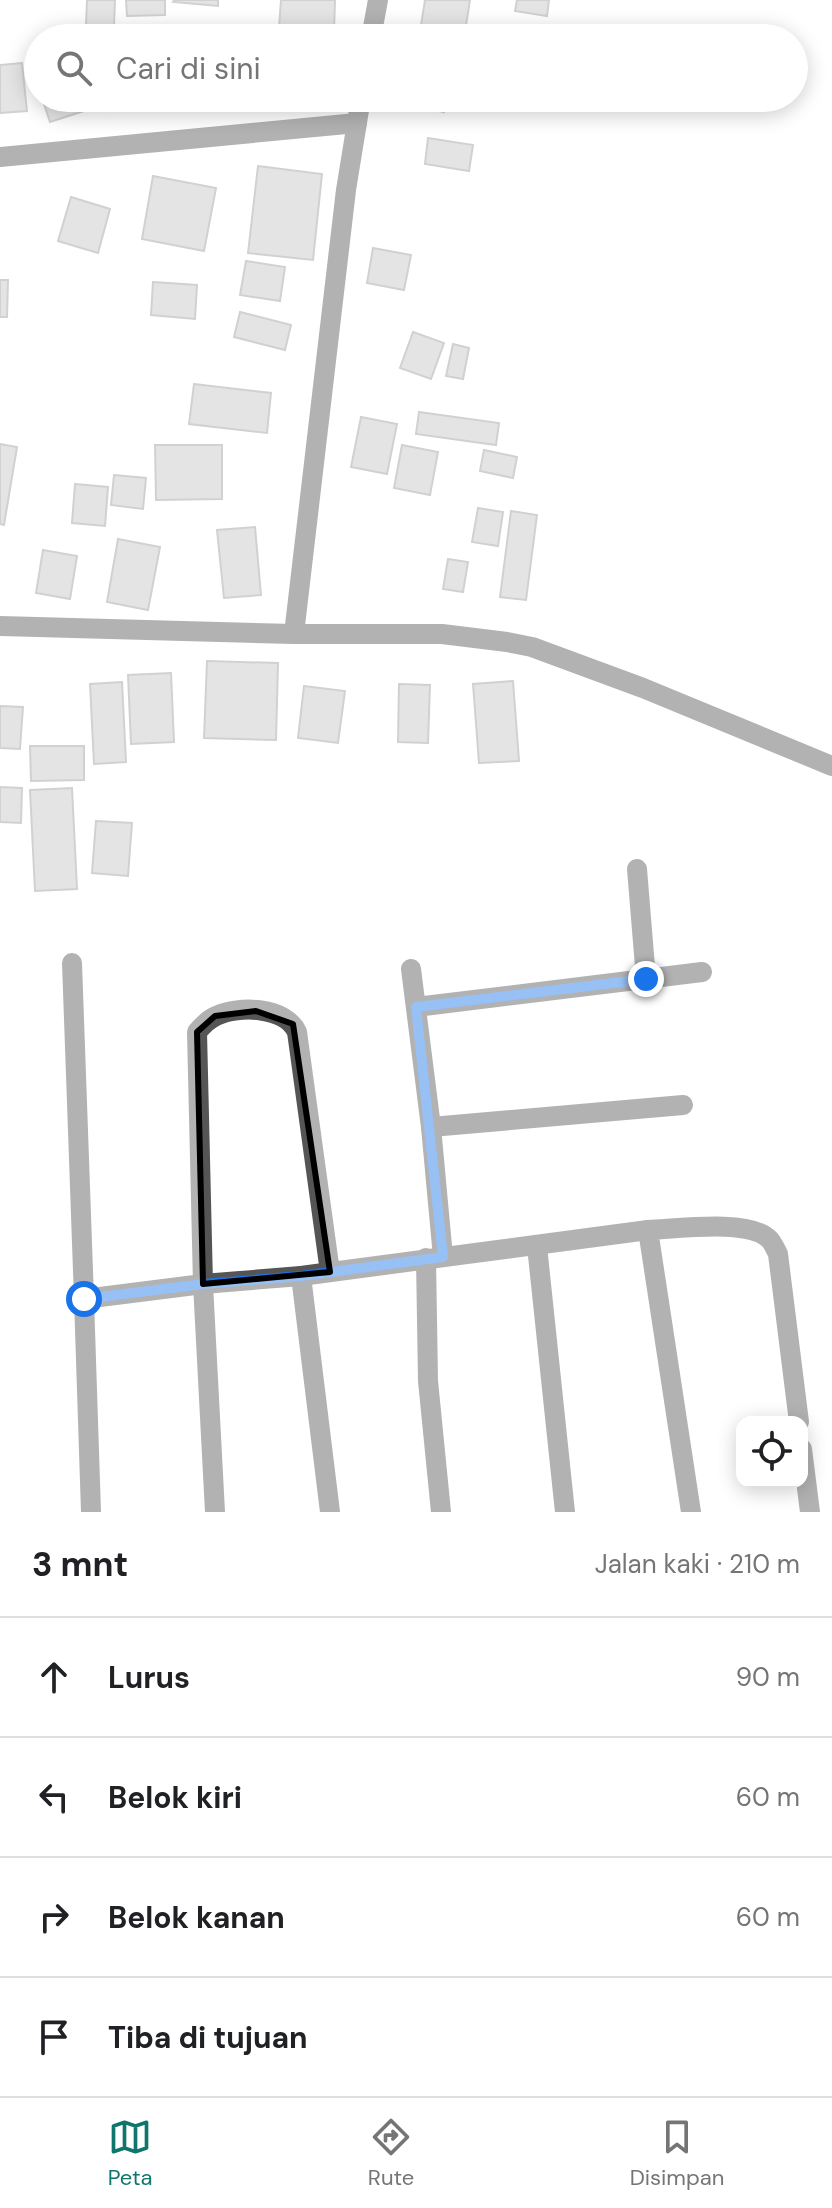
<!DOCTYPE html>
<html lang="id">
<head>
<meta charset="utf-8">
<style>
	:root { --surface:#fff; --page:#f2f2f2; --text:#202124; --muted:#757577; --line:#e0e0e0; --accent:#0f766e }
	body { margin:0; font-family:"DM Sans",sans-serif; background:var(--page); color:var(--text) }
	.controls { position:absolute; right:24px; bottom:24px; display:grid; overflow:hidden; border-radius:16px; box-shadow:0 4px 20px #0003 }
	.controls button { width:72px; height:72px; display:grid; place-items:center; padding:0; border:0; border-bottom:2px solid var(--line); background:var(--surface); color:var(--text); font:40px sans-serif }
	.stop { position:absolute; width:24px; height:24px; margin:-18px; border:6px solid #1a73e8; border-radius:50%; background:#fff }
	.stop.end { background:#1a73e8; border-color:#fff; box-shadow:0 2px 8px #0008 }
	.list { margin:0; padding:0; list-style:none }
	h2 { display:flex; justify-content:space-between; align-items:center; height:104px; margin:0; padding:0 32px; font-size:34px }
	h2 small { font-size:26px; font-weight:400; color:var(--muted) }
	.list li { display:grid; grid-template-columns:52px 1fr auto; gap:24px; align-items:center; box-sizing:border-box; height:120px; padding:0 32px; border-top:2px solid var(--line) }
	.list b { display:block; font-size:30px; white-space:nowrap }
	.list em { font-size:26px; font-style:normal; color:var(--muted) }
	.icon { flex:none; width:44px; height:44px; fill:none; stroke:currentColor; stroke-width:2; stroke-linecap:round; stroke-linejoin:round }
	.map { position:relative; flex:none; width:832px; height:1512px; overflow:hidden }
	.search { position:absolute; background:var(--surface); box-shadow:0 4px 20px #0003; left:24px; right:24px; top:24px; height:88px; display:flex; align-items:center; gap:20px; box-sizing:border-box; padding:0 28px; border-radius:44px; color:var(--muted); font-size:30px }
	.sheet { height:584px; background:var(--surface) }
	nav { display:flex; justify-content:space-around; align-items:center; box-sizing:border-box; height:112px; border-top:2px solid var(--line); background:var(--surface); font-size:22px; color:var(--muted) }
	nav a { display:grid; justify-items:center; gap:4px }
	nav .on { color:var(--accent) }
	.map>svg:first-child { display:block }
	.building { fill:#c4c4c4; stroke:#999; stroke-width:2 }
	.lines { fill:none; stroke-linecap:round; stroke-linejoin:round }
	.minor { stroke:#555; stroke-width:20 }
	.route { stroke:#1a73e8; stroke-width:10 }
	.marked { fill:none; stroke:#000; stroke-width:6; stroke-linejoin:round }
</style>
</head>
<body>
<div class="map">
<svg width="832" height="1512" viewBox="0 0 832 1512">
	<rect width="100%" height="100%" fill="#fff"/>
	<g class="building">
		<polygon points="87,0 115,0 114,26 86,25"/>
		<polygon points="126,0 165,0 165,15 127,16"/>
		<polygon points="174,0 218,0 218,6 173,2"/>
		<polygon points="281,0 335,0 334,32 279,28"/>
		<polygon points="425,0 470,0 464,38 419,38"/>
		<polygon points="517,0 549,0 547,16 515,11"/>
		<polygon points="120,29 123,38 89,38"/>
		<polygon points="22,63 27,111 0,113 0,65"/>
		<polygon points="38,64 38,85 32,66"/>
		<polygon points="42,98 83,98 87,110 50,122"/>
		<polygon points="102,98 141,98 142,100 106,111"/>
		<polygon points="422,98 447,98 444,112 420,107"/>
		<polygon points="428,138 473,145 469,171 425,164"/>
		<polygon points="258,166 322,174 313,260 248,253"/>
		<polygon points="153,176 216,188 204,251 142,239"/>
		<polygon points="71,197 110,209 98,253 58,241"/>
		<polygon points="373,248 411,255 404,290 367,283"/>
		<polygon points="246,261 285,267 280,301 240,295"/>
		<polygon points="0,280 8,280 7,317 0,317"/>
		<polygon points="153,282 197,285 195,319 151,315"/>
		<polygon points="240,312 291,325 285,350 234,337"/>
		<polygon points="413,332 444,343 431,379 400,368"/>
		<polygon points="453,344 469,348 463,379 446,376"/>
		<polygon points="194,384 271,393 267,433 189,424"/>
		<polygon points="419,412 499,423 496,445 416,434"/>
		<polygon points="361,417 397,424 387,474 351,467"/>
		<polygon points="0,444 17,447 4,525 0,524"/>
		<polygon points="155,445 222,445 222,499 156,500"/>
		<polygon points="402,445 438,452 430,495 394,488"/>
		<polygon points="484,450 517,457 513,478 480,471"/>
		<polygon points="114,475 146,478 143,509 111,505"/>
		<polygon points="75,484 108,487 105,526 72,523"/>
		<polygon points="478,508 503,512 498,546 472,542"/>
		<polygon points="511,511 537,515 526,600 500,597"/>
		<polygon points="255,527 261,595 224,598 217,530"/>
		<polygon points="118,539 160,547 148,610 107,602"/>
		<polygon points="43,550 77,556 70,599 36,593"/>
		<polygon points="448,559 468,562 463,592 443,589"/>
		<polygon points="207,661 278,663 276,740 204,738"/>
		<polygon points="171,673 174,742 131,744 128,675"/>
		<polygon points="513,681 519,761 479,763 473,684"/>
		<polygon points="122,682 126,762 94,764 90,684"/>
		<polygon points="399,684 430,685 428,743 398,742"/>
		<polygon points="304,686 345,691 338,743 298,738"/>
		<polygon points="0,706 23,707 20,749 0,748"/>
		<polygon points="30,746 84,746 84,780 31,781"/>
		<polygon points="0,787 22,788 21,823 0,822"/>
		<polygon points="72,788 77,889 35,891 30,790"/>
		<polygon points="96,821 132,823 128,876 92,873"/>
	</g>
	<g class="lines">
		<g class="minor">
			<polyline points="371,38 378,0"/>
			<polyline points="0,157 357,123"/>
			<polyline points="0,626 294,634 442,634 507,642 532,647 643,688 832,766"/>
			<polyline points="294,634 346,190 361,98"/>
			<polyline points="637,869 646,979"/>
			<polyline points="72,963 84,1299 203,1284 301,1276"/>
			<polyline points="411,969 431,1127 443,1257"/>
			<polyline points="416,1007 702,972"/>
			<polyline points="431,1127 683,1105"/>
			<polyline points="537,1246 565,1512"/>
			<polyline points="426,1258 428,1381 441,1512"/>
			<polyline points="84,1299 91,1512"/>
			<polyline points="802,1449 810,1512"/>
			<path d="M215,1512L203,1284L197,1032C202,1026 209,1019 216,1016C239,1005 286,1007 297,1032L330,1272"/>
			<polyline points="330,1512 301,1276 648,1230"/>
			<path d="M691,1512L648,1230C676,1229 747,1219 768,1238C772,1241 776,1250 778,1254L799,1422"/>
		</g>
	</g>
	<g class="lines">
		<polyline class="route" points="84,1299 203,1284 301,1276 443,1257 416,1007 646,979"/>
	</g>
	<path d="M0 0H832V1512H0ZM256,1011L293,1024L330,1272L203,1284L197,1032L215,1016Z" fill="#fff" fill-opacity=".55" fill-rule="evenodd"/>
	<path class="marked" d="M256,1011L293,1024L330,1272L203,1284L197,1032L215,1016Z"/>
</svg>
<div class="controls">
<button><svg class="icon" aria-label="locate" viewBox="0 0 24 24"><circle cx="12" cy="12" r="6"/><path d="M12 2v4M12 18v4M2 12h4M18 12h4"/></svg></button>
</div>
<div class="stop" style="left:84px;top:1299px"></div>
<div class="stop end" style="left:646px;top:979px"></div>
<div class="search"><svg class="icon" aria-label="search" viewBox="0 0 24 24"><circle cx="10" cy="10" r="6"/><path d="M15 15l6 6"/></svg>Cari di sini</div>
</div>
<section class="sheet">
<h2>3 mnt<small>Jalan kaki · 210 m</small></h2>
<ul class="list">
<li><svg class="icon" aria-label="ahead" viewBox="0 0 24 24"><path d="M12 20V5M6 11l6-6 6 6"/></svg><div><b>Lurus</b></div><em>90 m</em></li>
<li><svg class="icon" aria-label="left" viewBox="0 0 24 24"><path d="M17 20v-9H6M10 6l-5 5 5 5"/></svg><div><b>Belok kiri</b></div><em>60 m</em></li>
<li><svg class="icon" aria-label="right" viewBox="0 0 24 24"><path d="M7 20v-9h11M14 6l5 5-5 5"/></svg><div><b>Belok kanan</b></div><em>60 m</em></li>
<li><svg class="icon" aria-label="arrive" viewBox="0 0 24 24"><path d="M6 21V4h12l-3 4 3 4H6"/></svg><div><b>Tiba di tujuan</b></div></li>
</ul>
</section>
<nav>
<a class="on"><svg class="icon" aria-label="map" viewBox="0 0 24 24"><path d="M3 6l6-2 6 2 6-2v14l-6 2-6-2-6 2zM9 4v14M15 6v14"/></svg>Peta</a>
<a><svg class="icon" aria-label="directions" viewBox="0 0 24 24"><path d="M12 3l9 9-9 9-9-9zM9 14v-3h6M13 9l2 2-2 2"/></svg>Rute</a>
<a><svg class="icon" aria-label="saved" viewBox="0 0 24 24"><path d="M7 4h10v16l-5-4-5 4z"/></svg>Disimpan</a>
</nav>
</body>
</html>
